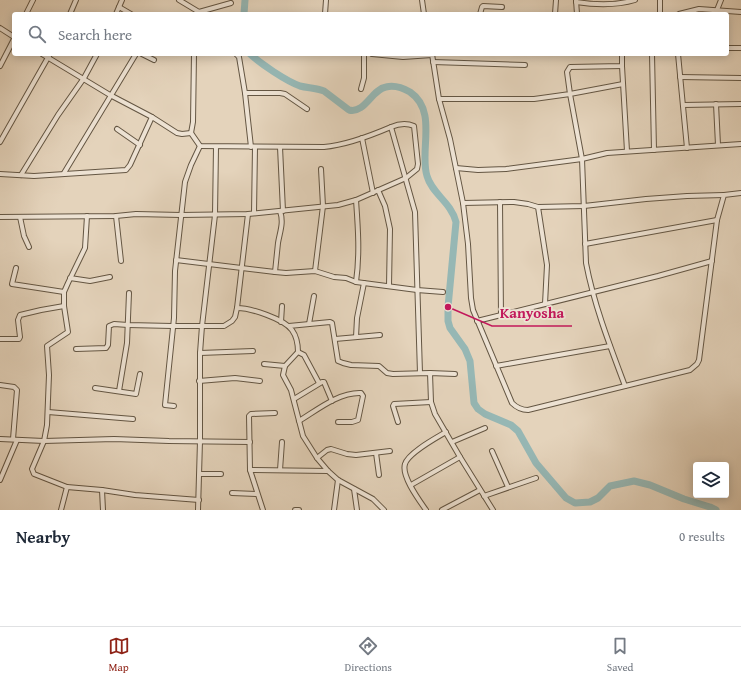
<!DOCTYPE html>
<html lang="en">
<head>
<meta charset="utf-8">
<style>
	:root { --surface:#fff; --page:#f2f2f3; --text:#1f2937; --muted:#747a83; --line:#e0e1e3; --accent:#8f2418 }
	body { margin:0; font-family:"Gentium Book Plus",serif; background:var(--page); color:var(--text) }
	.controls { position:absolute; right:12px; bottom:12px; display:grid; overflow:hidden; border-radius:4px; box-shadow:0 2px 10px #0003 }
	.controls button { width:36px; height:36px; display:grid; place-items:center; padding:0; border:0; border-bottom:1px solid var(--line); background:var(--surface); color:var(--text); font:20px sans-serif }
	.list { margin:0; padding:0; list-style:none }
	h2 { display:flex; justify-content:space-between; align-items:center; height:52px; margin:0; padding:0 16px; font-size:17px }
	h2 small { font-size:13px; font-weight:400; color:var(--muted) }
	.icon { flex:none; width:22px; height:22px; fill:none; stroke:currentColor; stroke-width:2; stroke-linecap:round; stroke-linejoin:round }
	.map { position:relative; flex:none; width:741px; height:510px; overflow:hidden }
	.search { position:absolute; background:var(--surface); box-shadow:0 2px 10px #0003; left:12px; right:12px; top:12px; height:44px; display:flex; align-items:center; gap:10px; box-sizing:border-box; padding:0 14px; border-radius:4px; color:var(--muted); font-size:15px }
	.sheet { height:116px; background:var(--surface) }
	nav { display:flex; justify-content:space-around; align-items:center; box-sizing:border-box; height:56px; border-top:1px solid var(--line); background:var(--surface); font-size:11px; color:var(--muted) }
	nav a { display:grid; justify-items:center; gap:2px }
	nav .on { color:var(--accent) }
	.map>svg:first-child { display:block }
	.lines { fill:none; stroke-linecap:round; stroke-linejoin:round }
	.river { stroke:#96b7b4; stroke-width:7 }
	.minor-casing { stroke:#645643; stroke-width:6 }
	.minor { stroke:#ede2d3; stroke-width:4 }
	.leader { fill:none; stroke:#c2185b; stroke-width:1.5 }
	.callout-dot { fill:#c2185b; stroke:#ede2d3; stroke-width:1.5 }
	.callout-label { font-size:15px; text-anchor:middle; font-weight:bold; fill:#c2185b; stroke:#ede2d3; stroke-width:3.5; stroke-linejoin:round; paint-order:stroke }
</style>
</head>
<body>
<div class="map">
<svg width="741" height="510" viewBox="0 0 741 510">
	<rect width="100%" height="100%" fill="#e4d3bb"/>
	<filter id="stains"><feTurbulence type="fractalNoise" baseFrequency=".005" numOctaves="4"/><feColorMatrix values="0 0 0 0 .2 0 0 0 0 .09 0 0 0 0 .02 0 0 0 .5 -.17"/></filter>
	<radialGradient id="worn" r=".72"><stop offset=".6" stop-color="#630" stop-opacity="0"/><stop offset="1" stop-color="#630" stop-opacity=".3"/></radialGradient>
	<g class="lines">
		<g class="river">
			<polyline points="244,14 245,0"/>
			<path d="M250,54C261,64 286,81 300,86C308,88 316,88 324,91L349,110C365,114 372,89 386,87C394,85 403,88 410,92C438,111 419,151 427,176C432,194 451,202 456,222L448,307V321L450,328L465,349L470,361L474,403L478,409L485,414L511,425L518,431L536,463L566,498L575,503L590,502L598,498L610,486L634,481L650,485L684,499L710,507L716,510"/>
		</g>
		<defs>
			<g id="minor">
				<polyline points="179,0 199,12 231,3"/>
				<polyline points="422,0 424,14"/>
				<polyline points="576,0 577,14"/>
				<polyline points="660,0 660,14"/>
				<path d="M576,2C596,5 615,6 635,0"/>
				<polyline points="119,7 131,14"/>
				<polyline points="717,10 721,0"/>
				<polyline points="26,14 33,0"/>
				<polyline points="70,14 76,0"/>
				<polyline points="116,14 122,0"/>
				<polyline points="325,14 326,0"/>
				<polyline points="480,14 482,7 483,6 502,7"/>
				<polyline points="555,14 556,0"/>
				<polyline points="679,14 699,9 741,12"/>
				<polyline points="0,28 14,37"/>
				<polyline points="727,48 741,48"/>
				<polyline points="42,54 110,95 152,117 177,133 182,134 191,133"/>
				<polyline points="142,54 154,60"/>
				<polyline points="236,54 239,57 245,93 251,147"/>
				<polyline points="372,54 403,57 432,55"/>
				<path d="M432,54L439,99L450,139L463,203L468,244L471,298L473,310L512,403C517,408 521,410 528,410L690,370L697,364L699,360L717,220L724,195L741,193"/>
				<polyline points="652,54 654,150"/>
				<polyline points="678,54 687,148"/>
				<polyline points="433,62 525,65"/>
				<polyline points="0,66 14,39"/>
				<polyline points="622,66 627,151"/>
				<polyline points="680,77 741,78"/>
				<path d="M623,84L570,94L582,159L586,263C594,305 610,346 625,386"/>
				<polyline points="361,89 364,78 364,54"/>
				<polyline points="245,93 280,93 285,94 307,109"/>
				<polyline points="439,99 534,99 570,94 567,72 570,67 622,66 622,54"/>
				<polyline points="716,104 718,145"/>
				<polyline points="683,105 741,104"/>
				<polyline points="117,129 140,145"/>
				<path d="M191,133L200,146L324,147C347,145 370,136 391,127L415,212L420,373"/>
				<polyline points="191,133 193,122 194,54"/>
				<polyline points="362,138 373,193"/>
				<polyline points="0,142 50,54"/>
				<polyline points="280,147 283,211"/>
				<polyline points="456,168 478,170 506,169 582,159 607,153 741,144"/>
				<polyline points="64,173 136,54"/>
				<polyline points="0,174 34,176 126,170 130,165 152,117"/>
				<polyline points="21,175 58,115 84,78 97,54"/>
				<polyline points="378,190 385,206 390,229 389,286"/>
				<path d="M356,200C358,228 360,254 356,282"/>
				<polyline points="500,202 501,316"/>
				<polyline points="463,203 514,202 528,204 538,207 584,206 646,199 687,196 724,195"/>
				<polyline points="538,207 547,265 545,304"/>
				<polyline points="254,213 255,147"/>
				<polyline points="87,216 85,248 68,283 64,292 64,306 68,332 47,346 49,375 47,425 44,441 32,469 34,474 67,487 102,490 135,495 199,500"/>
				<polyline points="116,216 121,261"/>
				<path d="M0,217L116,216L136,214L181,215L248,214L338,205L356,200L406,178L417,169L418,164L414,126C407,123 398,124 391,127"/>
				<polyline points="20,217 24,236 29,247"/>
				<polyline points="585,244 717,220"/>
				<polyline points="176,260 275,272 286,273 315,271 334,277 346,278 356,282 417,290 443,292"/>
				<polyline points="16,268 12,284 64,292"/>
				<polyline points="315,271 323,206 321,169"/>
				<path d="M275,272C276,262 277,252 278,243C280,231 284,223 280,211"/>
				<polyline points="70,278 90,281 110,277"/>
				<path d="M237,308C251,308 284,319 292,330C297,337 298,344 298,352L285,366L283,375L291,390L303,436L317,458L328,471L338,480L373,499L384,510"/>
				<polyline points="477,321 658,276 712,261"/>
				<polyline points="281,322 282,306"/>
				<polyline points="309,324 314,296"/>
				<polyline points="289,326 330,322 332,323 338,361 343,363 351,365 379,366 387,373 393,374 430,373 455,374"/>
				<polyline points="356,337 357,318 364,283"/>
				<polyline points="0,339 19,339 20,337 18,320 20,315 41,310 64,306"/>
				<polyline points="335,339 380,335"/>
				<polyline points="76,349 106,348 108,345 109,326 114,324 128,325 172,326 224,326 232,321 235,317 237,308 248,214"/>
				<polyline points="298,352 304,355 319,383"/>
				<polyline points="200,353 253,351"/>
				<polyline points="264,364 285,366"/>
				<polyline points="496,366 610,346"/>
				<polyline points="430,373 431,402 435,414 460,457 493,510"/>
				<polyline points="199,381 235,378 260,381"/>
				<polyline points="0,385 14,387 17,390 13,439"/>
				<polyline points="95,388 136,394 140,374"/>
				<polyline points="119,391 127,343 129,293"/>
				<polyline points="294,399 322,382 324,382 332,401"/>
				<polyline points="174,406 165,405 174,318 175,271 185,182 191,165 200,146"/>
				<polyline points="48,412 133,419"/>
				<path d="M299,421C317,410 339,392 361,393L363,396L358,420L352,422H338"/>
				<polyline points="398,422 393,406 394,404 431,402"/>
				<polyline points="0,439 44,441 114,439 169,441 250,442"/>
				<polyline points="452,442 485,428"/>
				<polyline points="492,451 508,487"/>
				<polyline points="376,453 379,475"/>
				<polyline points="317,458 327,450 331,449 347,454 356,455 390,451"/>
				<polyline points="250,470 328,471"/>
				<polyline points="280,470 282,442"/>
				<polyline points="200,474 221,474"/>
				<polyline points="0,480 17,440"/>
				<polyline points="411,485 460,457"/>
				<polyline points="354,489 357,510"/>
				<polyline points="102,490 103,510"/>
				<polyline points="232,493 257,494"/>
				<polyline points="484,496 536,478"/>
				<polyline points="61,510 67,487"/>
				<polyline points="198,510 200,441 200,353 202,326 215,215 216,147"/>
				<polyline points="263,510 250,470 249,416 251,414 275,413"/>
				<polyline points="295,510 299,510"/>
				<polyline points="334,510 338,480"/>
				<path d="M426,510C419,500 401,476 405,464C408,453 436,438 446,432"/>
				<polyline points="442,510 480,490"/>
			</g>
		</defs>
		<use href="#minor" class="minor-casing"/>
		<use href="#minor" class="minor"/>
	</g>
	<path class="leader" d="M448 307L492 326H572"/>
	<circle class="callout-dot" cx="448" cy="307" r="4"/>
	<g class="callout-label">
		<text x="532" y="318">Kanyosha</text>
	</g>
	<rect width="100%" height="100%" filter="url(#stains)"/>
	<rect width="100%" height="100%" fill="url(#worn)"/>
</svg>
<div class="controls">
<button><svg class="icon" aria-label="layers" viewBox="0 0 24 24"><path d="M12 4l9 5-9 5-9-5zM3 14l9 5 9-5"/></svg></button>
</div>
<div class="search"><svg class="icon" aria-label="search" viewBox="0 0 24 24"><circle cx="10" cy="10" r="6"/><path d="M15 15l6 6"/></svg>Search here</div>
</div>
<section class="sheet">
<h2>Nearby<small>0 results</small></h2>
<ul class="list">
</ul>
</section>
<nav>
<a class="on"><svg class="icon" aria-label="map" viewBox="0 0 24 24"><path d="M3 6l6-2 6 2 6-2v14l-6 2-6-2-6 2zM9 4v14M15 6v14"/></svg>Map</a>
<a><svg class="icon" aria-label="directions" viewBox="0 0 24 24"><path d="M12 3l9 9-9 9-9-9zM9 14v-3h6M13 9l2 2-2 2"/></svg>Directions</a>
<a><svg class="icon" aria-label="saved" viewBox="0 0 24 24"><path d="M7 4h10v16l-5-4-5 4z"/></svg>Saved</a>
</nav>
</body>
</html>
